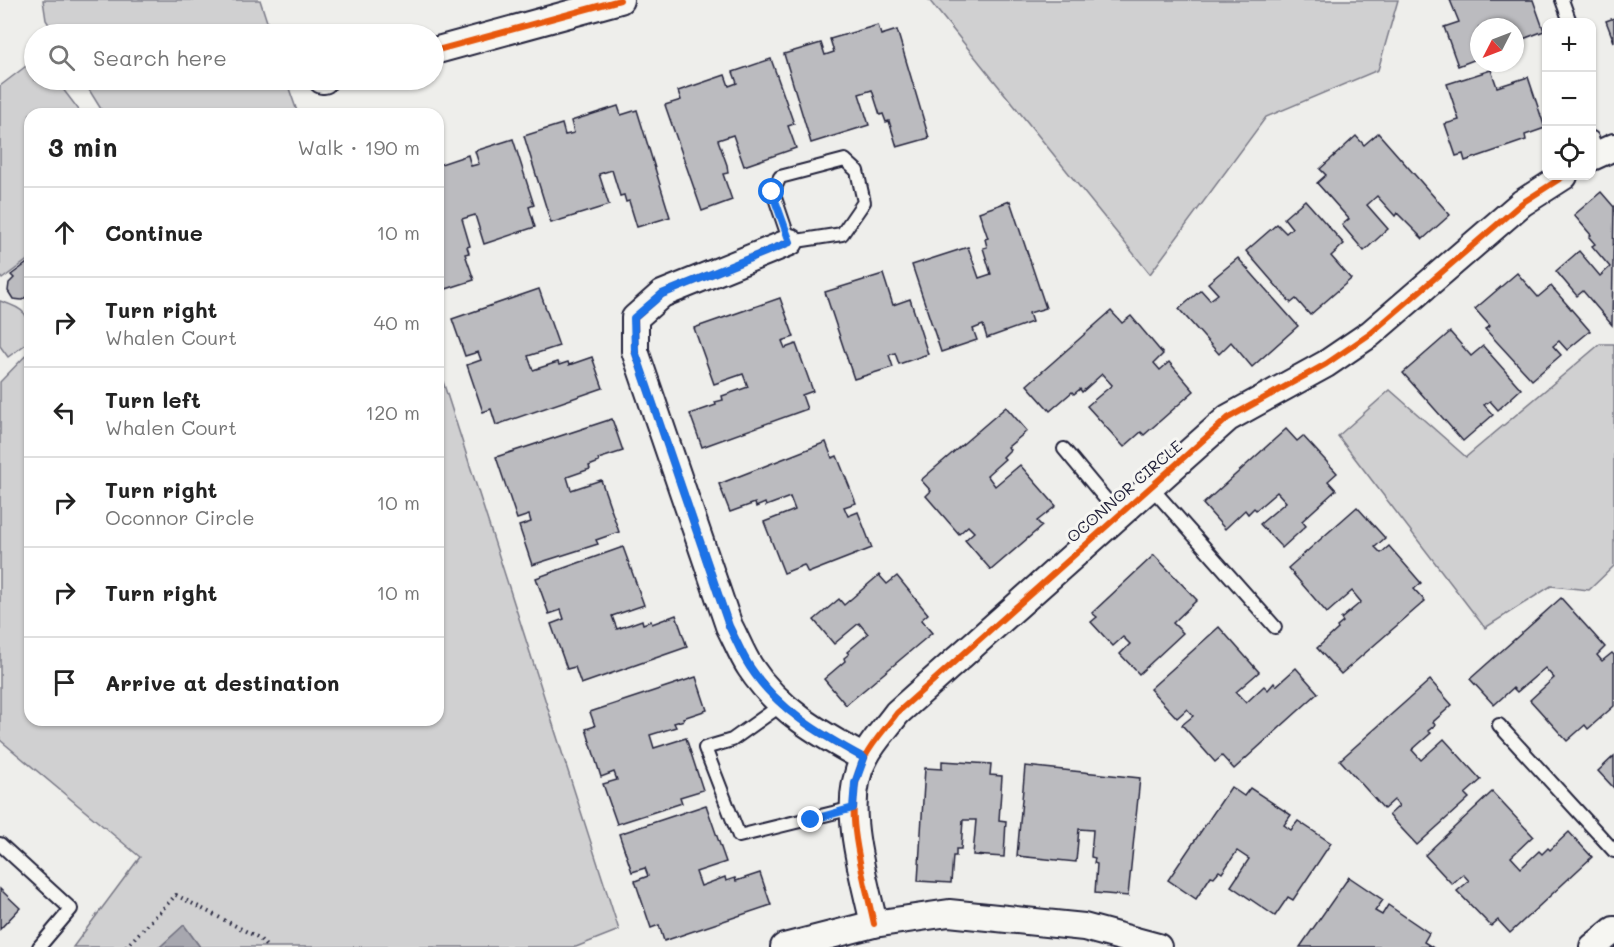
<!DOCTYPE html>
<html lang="en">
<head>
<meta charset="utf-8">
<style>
	:root { --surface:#fff; --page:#f2f2f2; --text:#222; --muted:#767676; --line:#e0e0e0 }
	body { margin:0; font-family:Mali,sans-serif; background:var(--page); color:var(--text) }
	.controls { position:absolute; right:18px; top:18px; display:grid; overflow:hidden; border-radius:12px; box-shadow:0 2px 4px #0004 }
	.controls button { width:54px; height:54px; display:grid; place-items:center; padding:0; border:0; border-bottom:2px solid var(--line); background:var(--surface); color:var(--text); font:30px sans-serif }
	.compass { position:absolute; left:1470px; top:18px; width:54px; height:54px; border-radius:50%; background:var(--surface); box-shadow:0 2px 4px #0004; rotate:228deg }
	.stop { position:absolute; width:18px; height:18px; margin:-14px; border:4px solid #1a73e8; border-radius:50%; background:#fff }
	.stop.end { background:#1a73e8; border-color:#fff; box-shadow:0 2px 6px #0008 }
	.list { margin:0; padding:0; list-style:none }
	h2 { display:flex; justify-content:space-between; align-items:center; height:78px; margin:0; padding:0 24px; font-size:26px }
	h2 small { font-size:20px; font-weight:400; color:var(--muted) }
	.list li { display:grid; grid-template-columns:39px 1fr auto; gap:18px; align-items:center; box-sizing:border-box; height:90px; padding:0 24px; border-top:2px solid var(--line) }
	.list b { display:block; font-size:22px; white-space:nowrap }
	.list p { margin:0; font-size:20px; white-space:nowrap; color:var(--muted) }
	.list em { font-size:20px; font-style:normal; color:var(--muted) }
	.icon { flex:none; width:33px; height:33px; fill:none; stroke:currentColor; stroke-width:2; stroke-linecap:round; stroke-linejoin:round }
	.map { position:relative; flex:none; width:1614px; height:947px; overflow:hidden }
	.search { position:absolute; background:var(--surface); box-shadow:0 2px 4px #0004; left:24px; top:24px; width:420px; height:66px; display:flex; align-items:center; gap:15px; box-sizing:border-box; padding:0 21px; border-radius:33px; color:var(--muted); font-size:22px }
	.panel { position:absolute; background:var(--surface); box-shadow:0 2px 4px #0004; left:24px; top:108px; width:420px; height:618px; border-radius:18px }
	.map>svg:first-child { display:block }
	.green { fill:#d0d0d1; stroke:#797986; stroke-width:1.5 }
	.water { fill:#a7a7af; stroke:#727281; stroke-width:1.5 }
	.building { fill:#bbbbbf; stroke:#22223b; stroke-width:1.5 }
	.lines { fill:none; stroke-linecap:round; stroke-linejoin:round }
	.lane-casing { stroke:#22223b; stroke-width:16 }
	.street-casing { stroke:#22223b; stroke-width:30 }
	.path { stroke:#22223b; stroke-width:4; stroke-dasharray:1.5 4.5; stroke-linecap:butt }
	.lane { stroke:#f6f6f2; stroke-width:12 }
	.street { stroke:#f6f6f2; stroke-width:26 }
	.cycleway-casing { stroke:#f6f6f2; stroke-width:10 }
	.cycleway { stroke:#e8590c; stroke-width:6 }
	.route { stroke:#1a73e8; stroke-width:8 }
	.labels { text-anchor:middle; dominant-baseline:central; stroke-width:6; stroke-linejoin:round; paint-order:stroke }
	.street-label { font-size:16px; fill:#22223b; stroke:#f6f6f2 }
</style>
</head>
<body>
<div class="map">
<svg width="1614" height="947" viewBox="0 0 1614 947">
	<rect width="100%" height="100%" fill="#eeeeeb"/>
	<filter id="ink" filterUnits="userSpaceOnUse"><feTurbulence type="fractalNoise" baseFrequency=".0167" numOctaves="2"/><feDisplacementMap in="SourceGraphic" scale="12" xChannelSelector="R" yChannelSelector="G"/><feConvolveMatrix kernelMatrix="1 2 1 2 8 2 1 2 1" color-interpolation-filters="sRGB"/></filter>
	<g filter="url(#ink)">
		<g class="green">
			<polygon points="43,0 260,0 271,34 55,34 46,20"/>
			<polygon points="929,0 1398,0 1378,70 1266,117 1150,274"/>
			<polygon points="34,60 34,80 56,80 82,114 30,114 30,258 2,279 0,276 0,86"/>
			<polygon points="83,80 286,80 298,114 104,114"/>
			<path d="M0,301C26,309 30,314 30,341L8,357L0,346Z"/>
			<polygon points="1600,344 1614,344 1614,566 1589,590 1551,586 1485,628 1338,436 1390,390 1466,457"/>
			<polygon points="30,351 30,720 438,720 438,366 619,930 576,947 200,947 184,925 160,947 73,947 140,857 0,740 0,382"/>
		</g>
		<polygon class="water" points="184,925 200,947 160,947"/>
		<g class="building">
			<polygon points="1450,0 1533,0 1544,31 1523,39 1524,41 1515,45 1515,27 1479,27 1479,58 1458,66 1444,27 1459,22"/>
			<polygon points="1614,18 1614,42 1606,21"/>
			<polygon points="878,25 881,35 897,30 929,138 897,147 889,121 886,122 883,114 880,115 872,90 859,94 869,125 811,143 784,54 821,43 825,55 834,52 830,39"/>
			<polygon points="771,59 794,124 788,126 796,148 744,166 733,135 718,140 727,165 728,173 723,174 732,200 702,211 665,105 681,100 678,91 725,75 729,86 737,83 733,72"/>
			<polygon points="1491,70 1497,87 1528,77 1545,128 1525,135 1526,140 1465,161 1463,154 1456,156 1445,124 1459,120 1447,84"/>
			<polygon points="618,106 621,115 637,110 670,217 637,227 629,201 626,202 624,195 620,196 612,170 599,174 609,205 551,223 524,136 562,124 565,135 574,133 571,121"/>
			<polygon points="1378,133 1450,215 1423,239 1397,213 1395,216 1377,196 1367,205 1388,229 1364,251 1342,225 1349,219 1317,183 1326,175 1320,169 1356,136 1364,145"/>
			<polygon points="513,139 534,205 529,207 535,227 484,244 475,215 462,219 470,246 467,247 469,253 465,254 474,280 443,290 438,275 438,165 468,155 471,166 479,164 475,151"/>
			<polygon points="1601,192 1614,207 1612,325 1583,291 1577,296 1556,271 1579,251 1600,276 1610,267 1592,246 1595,244 1589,237 1591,235 1574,215"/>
			<polygon points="1305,200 1344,244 1331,256 1351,279 1310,315 1296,299 1291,303 1246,251 1277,224 1286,233 1292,228 1284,218"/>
			<polygon points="1010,201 1046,308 1029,313 1032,322 987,338 983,325 973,329 977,340 941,352 912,265 968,247 979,278 991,274 983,248 987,247 985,239 988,238 979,212"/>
			<polygon points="1238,258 1298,326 1252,367 1231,342 1219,354 1179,309 1201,290 1210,300 1218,294 1208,283"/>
			<polygon points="30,261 30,299 27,296 22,300 13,299 8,291 9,283 14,278 11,275"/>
			<polygon points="1517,273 1538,297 1551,286 1590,331 1567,350 1559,341 1553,346 1561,355 1532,380 1485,329 1490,326 1475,309"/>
			<polygon points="883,274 893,305 910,299 928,354 899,364 895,353 889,355 893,367 854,379 825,292"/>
			<polygon points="539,289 559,346 528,356 533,370 558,362 559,365 568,362 569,365 592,357 603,388 496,425 491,409 483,412 467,365 481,360 478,352 465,356 452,319"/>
			<polygon points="780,298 794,337 782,341 785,348 796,344 813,391 802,395 807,409 702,447 690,414 716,405 715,402 723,400 722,396 748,387 743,374 714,384 694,328"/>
			<polygon points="1111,311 1122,323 1131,316 1163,354 1154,363 1160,370 1169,362 1194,391 1144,435 1141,432 1124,447 1087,406 1112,385 1102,374 1082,392 1080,389 1074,394 1072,392 1050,411 1027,385"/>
			<polygon points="1450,332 1471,356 1483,346 1521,389 1498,410 1490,401 1484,405 1493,415 1463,441 1403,373"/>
			<polygon points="1006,407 1027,431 1008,447 1010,450 1003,457 1005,459 987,475 995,486 1020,465 1056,506 1037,521 1042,526 991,570 965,540 974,532 968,526 959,534 926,496 931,491 921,480"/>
			<polygon points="612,419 623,451 598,459 599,462 589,466 590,469 567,477 571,490 601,480 619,532 596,540 598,544 532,565 519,526 531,522 529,515 517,519 496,457"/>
			<polygon points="1286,429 1297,441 1303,436 1337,473 1328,481 1336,490 1302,521 1306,526 1282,548 1260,524 1286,502 1277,492 1256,510 1254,508 1248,514 1245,510 1225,529 1203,504"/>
			<polygon points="826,442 832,458 837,456 856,503 844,507 848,516 858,512 872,548 808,573 804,565 784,573 764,522 795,510 790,497 766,506 765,503 756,507 755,503 730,512 719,484"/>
			<polygon points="1357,507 1385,538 1375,547 1381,553 1389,546 1421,583 1414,589 1425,601 1341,674 1317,648 1338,629 1337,627 1343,622 1341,619 1361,602 1352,591 1327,613 1288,568"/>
			<polygon points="623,547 644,605 612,616 617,629 642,620 643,624 651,621 652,624 676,615 687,647 581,684 575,667 567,669 551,624 564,619 561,610 549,614 536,578"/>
			<polygon points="1154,555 1197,600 1173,623 1183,633 1139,674 1120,654 1130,644 1123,637 1113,646 1091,622 1097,617 1092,613"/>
			<polygon points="879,575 887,584 897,576 928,614 921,620 932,633 846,705 824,679 845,661 844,658 849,654 847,652 868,634 859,623 834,644 814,620 839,599 844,605"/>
			<polygon points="1561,598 1605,647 1597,655 1602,661 1612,653 1614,655 1614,706 1588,729 1585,725 1567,741 1530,700 1554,678 1545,668 1517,692 1513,688 1494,705 1470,679"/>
			<polygon points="1219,627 1259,672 1236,692 1246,703 1264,686 1268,690 1274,683 1276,686 1296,668 1318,693 1234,769 1222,756 1215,762 1182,725 1193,716 1187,709 1177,718 1150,689"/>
			<polygon points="696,677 707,710 683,718 684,720 674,723 676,727 650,735 654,748 686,738 703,790 680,797 682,803 617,824 603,784 617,780 614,772 601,777 586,729 595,726 590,712"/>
			<polygon points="1430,680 1452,705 1433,722 1435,725 1428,731 1431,733 1412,750 1421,760 1444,739 1481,780 1465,794 1469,798 1417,845 1389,815 1399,806 1394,800 1384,809 1340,760"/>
			<polygon points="1614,756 1614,788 1598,771"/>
			<polygon points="942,761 991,764 990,775 1002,776 999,820 1006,821 1004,857 973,855 976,820 963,820 961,849 956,849 956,856 953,856 951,883 918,881 925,768 942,769"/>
			<polygon points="1025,766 1140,778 1128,896 1095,893 1097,864 1094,863 1095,858 1091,857 1093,830 1079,829 1076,862 1017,856"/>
			<polygon points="1231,787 1244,796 1250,788 1291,815 1284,825 1291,830 1298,821 1331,843 1293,900 1288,897 1275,916 1231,886 1249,859 1237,851 1222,873 1219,871 1214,877 1211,876 1196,899 1168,880"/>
			<polygon points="1492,792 1533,836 1511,857 1521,868 1539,851 1542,854 1548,848 1550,850 1569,832 1592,857 1510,933 1498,920 1491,926 1457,891 1469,881 1463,874 1452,884 1425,855"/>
			<polygon points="706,805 726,862 696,872 701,886 725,877 726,881 735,878 736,881 760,873 771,905 664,941 659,925 651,928 635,881 648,876 645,868 632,872 619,834"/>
			<polygon points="1349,877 1383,900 1375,911 1382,915 1388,905 1429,933 1424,942 1432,947 1300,947"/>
			<polygon points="0,889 20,908 0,929"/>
		</g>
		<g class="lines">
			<defs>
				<g id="lane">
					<polyline points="1562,0 1570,22"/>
					<polyline points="1592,138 1596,154"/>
					<polygon points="845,160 857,171 864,202 842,234 790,242 773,192 780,177"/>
					<polyline points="1064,449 1118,514"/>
					<polyline points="1150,486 1275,627"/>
					<polyline points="781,705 732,740 705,748 739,836 853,808"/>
					<polyline points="1499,725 1614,851"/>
					<polyline points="0,844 71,909 39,947"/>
				</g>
				<g id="street">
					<polyline points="434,51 620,0"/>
					<polyline points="322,80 324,80"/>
					<polyline points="1592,157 1614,147"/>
					<path d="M790,242L662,294L635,318V351L729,626C736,639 742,655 750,667C778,710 820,734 864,758"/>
					<path d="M874,924C864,876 839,802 865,757C873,741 887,727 897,713L1228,418L1326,364L1370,334L1522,203L1564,176"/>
					<polyline points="784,947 874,924 949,913 1084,927 1158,947"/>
					<polyline points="1593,947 1614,930"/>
				</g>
			</defs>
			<use href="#lane" class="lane-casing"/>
			<use href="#street" class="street-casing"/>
			<polyline class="path" points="126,947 176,895 259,938 267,947"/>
			<use href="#lane" class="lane"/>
			<use href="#street" class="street"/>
			<defs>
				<g id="cycleway">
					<polyline points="434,51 620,0"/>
					<path d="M790,242L662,294L635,318V351L729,626C736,639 742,655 750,667C778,710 820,734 864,758"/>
					<path d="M874,924C864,876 839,802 865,757C873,741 887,727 897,713L1228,418L1326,364L1370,334L1522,203L1564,176"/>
				</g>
			</defs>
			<use href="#cycleway" class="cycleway-casing"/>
			<use href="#cycleway" class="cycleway"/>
		</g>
	</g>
	<g class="lines" filter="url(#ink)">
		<path class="route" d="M772,192L790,242L662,294L634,318L635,351L729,626C736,640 742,655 750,667C778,710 820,734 864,758L855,783L853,808L811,820"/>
	</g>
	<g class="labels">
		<g class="street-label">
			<text transform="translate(1124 491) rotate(-41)">OCONNOR CIRCLE</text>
		</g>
	</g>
</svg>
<div class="controls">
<button>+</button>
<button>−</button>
<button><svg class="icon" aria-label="locate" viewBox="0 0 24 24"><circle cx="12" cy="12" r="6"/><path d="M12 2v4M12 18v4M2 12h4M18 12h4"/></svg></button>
</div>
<svg class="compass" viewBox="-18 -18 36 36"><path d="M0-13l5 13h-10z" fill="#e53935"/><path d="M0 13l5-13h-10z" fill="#767676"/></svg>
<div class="stop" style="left:772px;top:192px"></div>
<div class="stop end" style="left:811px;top:820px"></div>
<div class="search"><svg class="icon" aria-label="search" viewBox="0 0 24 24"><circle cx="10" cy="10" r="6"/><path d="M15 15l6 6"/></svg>Search here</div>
<section class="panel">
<h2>3 min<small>Walk · 190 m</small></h2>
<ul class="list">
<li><svg class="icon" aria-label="ahead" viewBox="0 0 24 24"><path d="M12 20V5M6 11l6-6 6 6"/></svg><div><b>Continue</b></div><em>10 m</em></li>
<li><svg class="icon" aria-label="right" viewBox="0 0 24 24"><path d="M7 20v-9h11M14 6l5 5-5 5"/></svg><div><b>Turn right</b><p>Whalen Court</p></div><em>40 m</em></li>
<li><svg class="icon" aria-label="left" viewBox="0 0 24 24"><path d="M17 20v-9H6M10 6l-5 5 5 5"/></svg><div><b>Turn left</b><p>Whalen Court</p></div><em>120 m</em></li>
<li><svg class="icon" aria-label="right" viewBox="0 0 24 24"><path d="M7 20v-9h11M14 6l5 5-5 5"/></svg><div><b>Turn right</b><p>Oconnor Circle</p></div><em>10 m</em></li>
<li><svg class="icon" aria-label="right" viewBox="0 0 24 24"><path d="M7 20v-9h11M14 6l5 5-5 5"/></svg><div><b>Turn right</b></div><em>10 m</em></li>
<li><svg class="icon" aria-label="arrive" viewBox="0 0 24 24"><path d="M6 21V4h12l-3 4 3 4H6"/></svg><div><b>Arrive at destination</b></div></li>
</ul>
</section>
</div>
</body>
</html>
